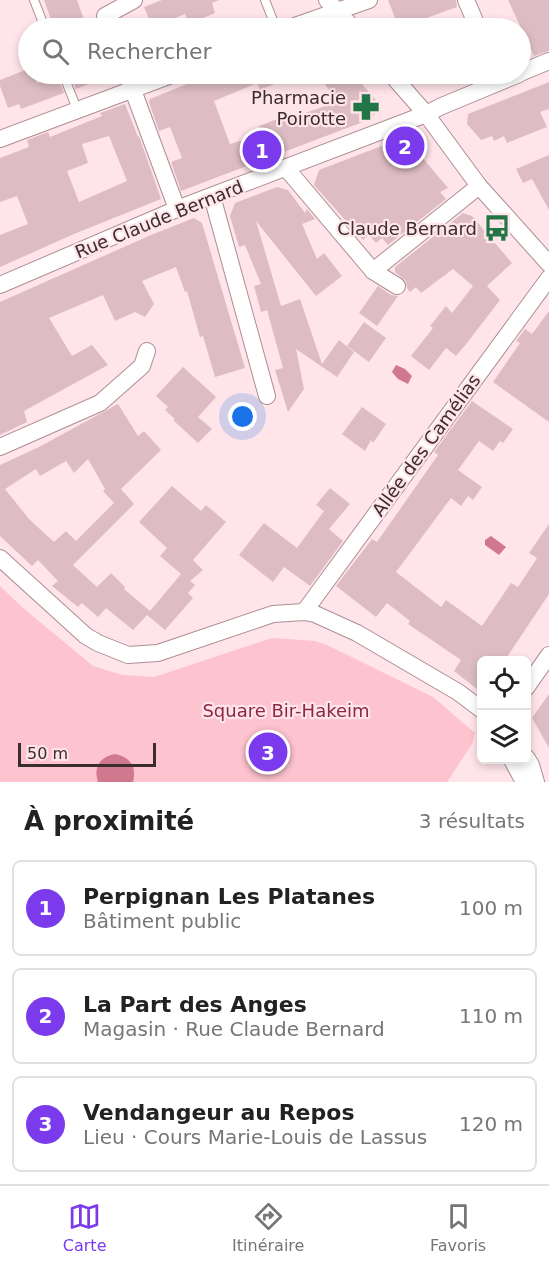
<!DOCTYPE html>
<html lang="fr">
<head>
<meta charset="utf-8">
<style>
	:root { --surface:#fff; --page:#f6f6f6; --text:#222; --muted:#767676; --line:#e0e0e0; --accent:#7c3aed }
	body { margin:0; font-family:"DejaVu Sans",sans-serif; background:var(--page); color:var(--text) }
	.controls { position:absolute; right:18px; bottom:18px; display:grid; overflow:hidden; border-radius:9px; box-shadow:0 3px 9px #0003 }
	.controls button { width:54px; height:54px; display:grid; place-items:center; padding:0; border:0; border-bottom:2px solid var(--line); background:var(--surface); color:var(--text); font:30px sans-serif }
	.scale { position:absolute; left:18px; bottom:15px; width:138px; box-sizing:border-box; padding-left:6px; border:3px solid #3a2d2f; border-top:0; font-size:16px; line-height:21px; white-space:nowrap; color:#3a2d2f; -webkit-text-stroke:4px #ffe4e9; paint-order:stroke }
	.you { position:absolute; left:243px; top:417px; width:21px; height:21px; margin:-15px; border:4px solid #fff; border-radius:50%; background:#1a73e8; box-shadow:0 0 0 9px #1a73e833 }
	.badge { display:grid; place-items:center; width:39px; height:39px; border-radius:50%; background:var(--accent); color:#fff; font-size:20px; font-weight:700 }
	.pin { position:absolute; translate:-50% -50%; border:3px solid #fff; box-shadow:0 2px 6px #0006 }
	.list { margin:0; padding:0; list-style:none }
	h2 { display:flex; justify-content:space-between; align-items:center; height:78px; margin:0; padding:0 24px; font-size:26px }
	h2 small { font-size:20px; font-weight:400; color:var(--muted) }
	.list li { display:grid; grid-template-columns:39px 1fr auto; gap:18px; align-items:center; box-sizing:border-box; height:96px; margin:0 12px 12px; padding:0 12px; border:2px solid var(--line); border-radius:9px }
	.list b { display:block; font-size:22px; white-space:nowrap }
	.list p { margin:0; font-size:20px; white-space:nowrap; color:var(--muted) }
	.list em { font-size:20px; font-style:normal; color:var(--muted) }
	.icon { flex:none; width:33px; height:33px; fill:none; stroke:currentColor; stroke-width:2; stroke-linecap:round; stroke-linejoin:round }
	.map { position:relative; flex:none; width:549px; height:782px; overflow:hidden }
	.search { position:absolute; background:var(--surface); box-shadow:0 3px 9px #0003; left:18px; right:18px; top:18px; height:66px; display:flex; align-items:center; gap:15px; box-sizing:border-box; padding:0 21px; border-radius:33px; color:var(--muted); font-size:22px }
	.sheet { height:402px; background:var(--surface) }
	nav { display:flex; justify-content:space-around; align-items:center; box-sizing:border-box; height:84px; border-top:2px solid var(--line); background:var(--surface); font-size:16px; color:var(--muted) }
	nav a { display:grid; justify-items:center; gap:3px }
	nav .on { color:var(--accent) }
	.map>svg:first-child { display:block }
	.green { fill:#fdc3cf }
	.water { fill:#cf788e }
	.building { fill:#ddbdc3; fill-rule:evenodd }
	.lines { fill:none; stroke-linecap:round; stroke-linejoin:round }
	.service-casing { stroke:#ad8e94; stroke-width:10 }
	.minor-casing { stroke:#ad8e94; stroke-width:18 }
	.service { stroke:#fff; stroke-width:8 }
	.minor { stroke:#fff; stroke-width:16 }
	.labels { text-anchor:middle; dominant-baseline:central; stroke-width:4.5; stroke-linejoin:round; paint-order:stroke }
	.poi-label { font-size:18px; fill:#3a2d2f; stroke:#ffe4e9; text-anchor:end }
	.street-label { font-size:18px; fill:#3a2d2f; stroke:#ffe4e9 }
	.park-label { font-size:18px; fill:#8d2649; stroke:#ffe4e9 }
</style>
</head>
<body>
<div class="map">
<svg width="549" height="782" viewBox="0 0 549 782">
	<rect width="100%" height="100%" fill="#ffe4e9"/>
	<polygon class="green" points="0,586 23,608 93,666 122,675 154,677 272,638 315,641 329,646 433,697 475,733 472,744 447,782 0,782"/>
	<g class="water">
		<polygon points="396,365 405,369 412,376 408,384 398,379 392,372"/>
		<polygon points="491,536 506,547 499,555 485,545 485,540"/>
		<path d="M115,754C130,757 137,767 133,782H98C93,767 100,757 115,754Z"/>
	</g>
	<g class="building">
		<polygon points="44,0 77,0 87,28 54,28"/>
		<polygon points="162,0 219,0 212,3 215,13 189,24 185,14 153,28 144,7"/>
		<polygon points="388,0 456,0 457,7 399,28"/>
		<polygon points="508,0 549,0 549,51 534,56"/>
		<polygon points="28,69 28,74 33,74 37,83 57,75 64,93 21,109 19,104 8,108 0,86 0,80"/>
		<polygon points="70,74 112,74 112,75 76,89"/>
		<polygon points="212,74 299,74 260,90 257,83 214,101 230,144 262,134 259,126 285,116 286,120 339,101 316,74 353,74 376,100 377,110 371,119 181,191 171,162 182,158 170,127 159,131 149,102 150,99"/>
		<polygon points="549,82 549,109 540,112 547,127 507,143 504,136 494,141 492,136 481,140 467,124 468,114"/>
		<path d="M125,104L138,137L139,136L161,199L74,234L0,267V235L28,224L17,196L0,202V158L29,147L27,140L48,132L50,137L102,116L100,113ZM109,136L127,181L79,202L67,171L88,163L82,144Z"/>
		<polygon points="405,137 448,188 440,192 446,199 388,245 382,238 376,243 369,235 363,240 314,185 319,170"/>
		<polygon points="549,155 549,210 532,179 523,183 516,169"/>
		<polygon points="277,187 288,190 305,213 307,209 315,219 302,224 317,259 324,253 342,276 316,296 256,221 281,306 300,299 322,364 339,340 354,352 337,377 296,349 304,389 288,412 275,370 283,368 267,310 261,312 254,286 261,284 245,245 239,247 230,216 235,203"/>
		<polygon points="463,213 472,216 512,263 487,286 500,300 467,343 456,356 446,348 429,370 411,356 433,328 430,326 446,306 452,313 473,286 453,269 421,293 416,287 410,292 407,288 406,281 395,272 395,267"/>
		<polygon points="194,218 202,223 245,368 215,377 203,336 200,337 187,291 185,292 176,267 142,281 154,304 145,317 135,312 115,321 103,295 49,318 72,356 92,345 108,365 24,411 27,422 0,435 0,302 151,235"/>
		<polygon points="378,286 391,295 398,296 377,326 359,313"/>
		<polygon points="549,311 549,422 493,382 520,343 516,341 525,329 532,334"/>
		<polygon points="364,322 386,338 369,362 347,346"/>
		<polygon points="183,367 216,397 198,417 212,429 198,443 173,420 175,419 165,410 168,407 156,396"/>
		<polygon points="472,401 513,429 503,443 500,441 493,451 479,441 458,470 482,487 473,500 468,496 461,506 451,498 396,572 441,607 446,600 482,626 511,583 518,587 537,558 529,553 549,524 549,594 505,660 482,660 482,693 454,671 461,660 408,624 410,621 387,603 376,617 336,586 372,539 377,542 438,455 434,452"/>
		<path d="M118,404L138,436L144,431L161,450L121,489L134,504L73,565L97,587L111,573L125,587L124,589L150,611L181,574L160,556L167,548L139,522L172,486L201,511L206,505L226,522L193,560L203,570L190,581L195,585L188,593L193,598L165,630L147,615L149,613L133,630L106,608L98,617L82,603L78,607L52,586L58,581L38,560L32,566L0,536V465L39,447ZM88,459L105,489L103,491L114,503L76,541L66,531L54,542L29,519L5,489L36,469L40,476L66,461L74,473Z"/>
		<polygon points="362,407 386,424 373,443 371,440 365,451 342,434"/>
		<polygon points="330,488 350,504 329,529 343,541 310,586 284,567 273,582 239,555 264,523 297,548 324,511 316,505"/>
		<polygon points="549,694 549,748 532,718"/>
	</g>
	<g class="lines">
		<defs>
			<g id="service">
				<polyline points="34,0 45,28"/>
				<polyline points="265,0 276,28"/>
				<polyline points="63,74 77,109"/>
			</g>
			<g id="minor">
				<polyline points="327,0 353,28"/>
				<polyline points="466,0 478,28"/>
				<polyline points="110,28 105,16 134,0"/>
				<polyline points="289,28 369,0"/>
				<polyline points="520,73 549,61"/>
				<polyline points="127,74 177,209"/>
				<polyline points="391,74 426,114 479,186 549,264"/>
				<polyline points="0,139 174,74"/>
				<polyline points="286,168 373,271 397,286"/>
				<polyline points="212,196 267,396"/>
				<polyline points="373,271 479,186"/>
				<polyline points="0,285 177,209 426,114 442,106 519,74"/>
				<polyline points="0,447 100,403 142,366 147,351"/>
				<polyline points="0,558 86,636 98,643 128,655 158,653 273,614 304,612 315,614 357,633 458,692 482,710"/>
				<polyline points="304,612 549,278"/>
				<polyline points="526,688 549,655"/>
				<polyline points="526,757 531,765 536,782"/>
				<polyline points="512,760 524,782"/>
			</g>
		</defs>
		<use href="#service" class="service-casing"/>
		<use href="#minor" class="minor-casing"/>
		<use href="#service" class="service"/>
		<use href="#minor" class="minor"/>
	</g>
	<defs>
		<symbol id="pharmacy-bare" viewBox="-9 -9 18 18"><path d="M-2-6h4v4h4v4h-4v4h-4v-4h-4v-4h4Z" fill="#227547" stroke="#ffe4e9" stroke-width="2.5" paint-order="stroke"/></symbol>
		<symbol id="bus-bare" viewBox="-9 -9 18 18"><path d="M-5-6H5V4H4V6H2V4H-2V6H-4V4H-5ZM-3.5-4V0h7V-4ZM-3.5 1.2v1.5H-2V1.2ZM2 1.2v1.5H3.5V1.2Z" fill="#227547" stroke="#ffe4e9" stroke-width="2.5" paint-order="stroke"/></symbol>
	</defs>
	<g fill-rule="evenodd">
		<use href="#pharmacy-bare" x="347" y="88" width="38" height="38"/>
		<use href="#bus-bare" x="478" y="209" width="38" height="38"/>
	</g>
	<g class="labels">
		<g class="poi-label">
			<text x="346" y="97">Pharmacie<tspan x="346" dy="21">Poirotte</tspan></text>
			<text x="477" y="228">Claude Bernard</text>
		</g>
		<g class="street-label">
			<text transform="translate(159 219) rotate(-22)">Rue Claude Bernard</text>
			<text transform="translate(426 445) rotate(-54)">Allée des Camélias</text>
		</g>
		<g class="park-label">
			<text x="286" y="710">Square Bir-Hakeim</text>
		</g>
	</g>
</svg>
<div class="controls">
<button><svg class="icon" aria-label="locate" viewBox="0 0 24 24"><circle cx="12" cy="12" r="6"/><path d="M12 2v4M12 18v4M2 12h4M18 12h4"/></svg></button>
<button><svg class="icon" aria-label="layers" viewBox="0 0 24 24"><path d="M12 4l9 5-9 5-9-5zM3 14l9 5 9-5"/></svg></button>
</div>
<div class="scale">50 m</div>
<div class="you"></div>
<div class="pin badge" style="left:262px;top:150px">1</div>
<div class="pin badge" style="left:405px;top:146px">2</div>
<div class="pin badge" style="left:268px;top:752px">3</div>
<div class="search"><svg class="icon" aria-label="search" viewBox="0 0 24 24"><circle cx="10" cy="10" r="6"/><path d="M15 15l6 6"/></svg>Rechercher</div>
</div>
<section class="sheet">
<h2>À proximité<small>3 résultats</small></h2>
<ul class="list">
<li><span class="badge">1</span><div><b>Perpignan Les Platanes</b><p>Bâtiment public</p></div><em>100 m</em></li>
<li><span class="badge">2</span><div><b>La Part des Anges</b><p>Magasin · Rue Claude Bernard</p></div><em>110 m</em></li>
<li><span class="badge">3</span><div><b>Vendangeur au Repos</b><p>Lieu · Cours Marie-Louis de Lassus</p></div><em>120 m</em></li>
</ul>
</section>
<nav>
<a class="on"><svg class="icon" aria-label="map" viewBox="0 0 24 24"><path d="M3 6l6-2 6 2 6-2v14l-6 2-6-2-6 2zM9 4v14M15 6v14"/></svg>Carte</a>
<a><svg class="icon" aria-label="directions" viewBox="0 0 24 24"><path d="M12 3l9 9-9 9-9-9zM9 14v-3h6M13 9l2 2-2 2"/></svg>Itinéraire</a>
<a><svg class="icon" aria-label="saved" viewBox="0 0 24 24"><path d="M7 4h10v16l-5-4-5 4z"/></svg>Favoris</a>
</nav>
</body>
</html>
